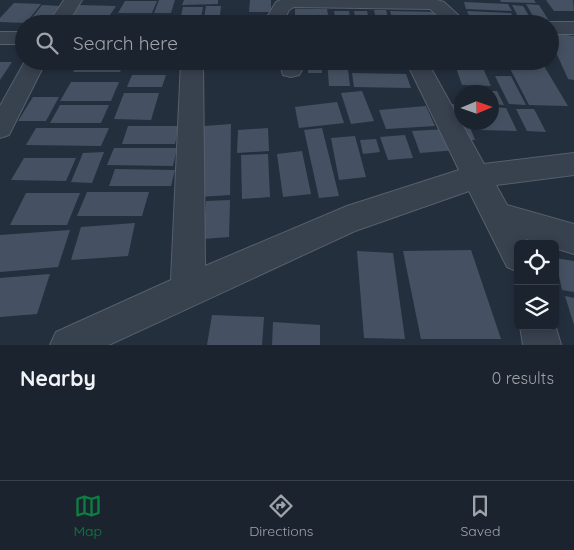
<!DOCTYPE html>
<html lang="en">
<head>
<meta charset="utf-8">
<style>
	:root { --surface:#1b232e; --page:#242b36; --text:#f1f3f6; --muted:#a0a4aa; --line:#39404a; --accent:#0b8043 }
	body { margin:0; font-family:Quicksand,sans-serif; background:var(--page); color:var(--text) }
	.controls { position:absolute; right:15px; bottom:15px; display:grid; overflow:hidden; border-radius:8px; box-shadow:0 2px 8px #0003 }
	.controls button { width:45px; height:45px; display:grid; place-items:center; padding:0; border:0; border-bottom:1px solid var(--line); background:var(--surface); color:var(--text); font:25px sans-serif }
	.compass { position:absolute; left:454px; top:85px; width:45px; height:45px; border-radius:50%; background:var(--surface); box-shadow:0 2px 8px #0003; rotate:88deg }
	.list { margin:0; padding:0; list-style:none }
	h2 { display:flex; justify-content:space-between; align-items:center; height:65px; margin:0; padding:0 20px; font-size:21px }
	h2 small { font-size:16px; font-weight:400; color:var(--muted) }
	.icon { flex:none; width:28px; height:28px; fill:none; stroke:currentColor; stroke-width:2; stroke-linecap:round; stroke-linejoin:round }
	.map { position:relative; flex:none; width:574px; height:345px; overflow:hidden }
	.search { position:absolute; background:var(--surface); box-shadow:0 2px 8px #0003; left:15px; right:15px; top:15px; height:55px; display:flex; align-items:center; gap:12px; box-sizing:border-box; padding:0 18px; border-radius:28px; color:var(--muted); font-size:19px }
	.sheet { height:135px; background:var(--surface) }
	nav { display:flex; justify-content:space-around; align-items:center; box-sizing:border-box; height:70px; border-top:1px solid var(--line); background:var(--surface); font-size:14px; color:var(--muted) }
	nav a { display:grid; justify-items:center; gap:2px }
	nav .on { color:var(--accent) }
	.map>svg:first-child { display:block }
	.building { fill:#455162 }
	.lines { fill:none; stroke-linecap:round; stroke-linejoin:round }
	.street-casing { stroke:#565f6c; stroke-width:2 }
	.street { fill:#38414e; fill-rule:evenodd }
</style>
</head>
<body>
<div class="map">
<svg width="574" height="345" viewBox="0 0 574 345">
	<rect width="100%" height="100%" fill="#242f3e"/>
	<g class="building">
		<polygon points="159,0 175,0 171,13 154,13"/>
		<polygon points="184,0 218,0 218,4 182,5"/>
		<polygon points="250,0 271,0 271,12 249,12"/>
		<polygon points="500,0 534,0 536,3 501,2"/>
		<polygon points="546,0 573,0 574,11 554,11"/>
		<polygon points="125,1 157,1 152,13 118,13"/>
		<polygon points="464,2 508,4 512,11 466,9"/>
		<polygon points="14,3 41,4 26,23 0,22 0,18"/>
		<polygon points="526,4 539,5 551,24 537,23"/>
		<polygon points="42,5 60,6 47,24 27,24"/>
		<polygon points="78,5 116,6 104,24 64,24"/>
		<polygon points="512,5 523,6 534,24 522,24"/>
		<polygon points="206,6 221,6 219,24 203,24"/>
		<polygon points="183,7 203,7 200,24 179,24"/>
		<polygon points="295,9 327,9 329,21 295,21"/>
		<polygon points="374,10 386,10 390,24 377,24"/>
		<polygon points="334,11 349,11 351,24 336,24"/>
		<polygon points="354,11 367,11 370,24 356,24"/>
		<polygon points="390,11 441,12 444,21 393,21"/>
		<polygon points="467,11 511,13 516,22 471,21"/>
		<polygon points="118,15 158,15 154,24 113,24"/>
		<polygon points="161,16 178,16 175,24 158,24"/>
		<polygon points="550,33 574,36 574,80 568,79 550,39"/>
		<polygon points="79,61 125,61 120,72 73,72"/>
		<polygon points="133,61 172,61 169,70 129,70"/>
		<rect x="308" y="61" width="14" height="12"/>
		<polygon points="327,61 347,61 350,86 329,86"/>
		<polygon points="353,61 401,61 403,70 354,69"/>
		<polygon points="506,61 541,61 568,106 529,105"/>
		<polygon points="0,62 12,62 0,80"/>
		<polygon points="455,65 482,66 491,86 462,85"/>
		<polygon points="352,73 406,74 411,88 354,87"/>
		<polygon points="132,75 166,75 162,87 127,87"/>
		<polygon points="495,76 511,76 526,105 509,104"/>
		<polygon points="71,82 119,82 111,101 60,101"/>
		<polygon points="362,91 374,121 351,124 341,93"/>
		<polygon points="492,91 497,91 504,105 492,104"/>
		<polygon points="124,93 159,93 151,120 114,119"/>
		<polygon points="33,97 59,97 46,121 18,121"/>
		<polygon points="337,102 344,123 299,128 295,107"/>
		<polygon points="452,104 462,104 462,122 468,122 475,140 464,140"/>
		<polygon points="60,105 109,105 101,123 50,123"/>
		<polygon points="426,106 435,126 386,129 379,110"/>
		<polygon points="492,107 506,108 517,131 478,130 475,122 492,122"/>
		<polygon points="516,109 534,109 546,132 527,131"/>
		<polygon points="231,124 230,195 198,197 204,126"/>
		<polygon points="128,126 179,126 175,144 122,144"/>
		<polygon points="36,128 109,128 101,146 26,145"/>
		<polygon points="268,128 269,151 237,153 238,130"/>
		<polygon points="322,128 339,196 319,198 304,130"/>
		<polygon points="446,129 457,150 420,153 412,131"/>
		<polygon points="405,135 413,158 388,160 380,137"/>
		<polygon points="355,136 366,177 339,180 331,138"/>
		<polygon points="376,139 380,152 363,154 360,140"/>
		<polygon points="114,148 177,148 173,166 107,165"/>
		<polygon points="302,151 311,194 283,197 277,154"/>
		<polygon points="104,152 92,183 71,182 83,153"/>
		<polygon points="268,154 270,197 242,199 241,155"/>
		<polygon points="24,158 76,158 66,181 11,180"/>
		<polygon points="115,169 175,170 171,186 109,186"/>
		<polygon points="87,192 149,192 142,216 77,216"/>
		<polygon points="26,193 80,193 67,225 10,225"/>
		<polygon points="230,200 229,237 203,239 206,201"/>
		<polygon points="135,223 128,256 71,260 81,227"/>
		<polygon points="70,230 58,267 0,272 0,235"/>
		<polygon points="471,250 501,339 421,339 403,251"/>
		<polygon points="357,251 393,253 405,339 364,338"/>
		<polygon points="555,258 574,261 574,292 562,290"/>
		<polygon points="50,274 37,314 0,317 0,278"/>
		<polygon points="565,296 574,298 574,325"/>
		<polygon points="212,315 264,317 262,345 207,345"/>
		<polygon points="273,322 320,325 320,345 272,345"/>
	</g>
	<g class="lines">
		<defs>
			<g id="street">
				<polygon points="64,0 82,0 67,24 48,24"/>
				<polygon points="281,0 437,0 444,2 468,24 447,24 430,9 294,7 289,10 282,24 263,24 276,2"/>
				<polygon points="550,22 574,22 574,34 550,34 550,24 544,24"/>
				<rect x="0" y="32" width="24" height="12"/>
				<polygon points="25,61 46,61 9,135 0,138 0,106"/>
				<polygon points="181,61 203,61 205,266 347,206 459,170 406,61 427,61 484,164 574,153 574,175 496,185 507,205 574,224 574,254 555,248 555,244 542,244 526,239 529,244 518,244 518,272 507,267 469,191 355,231 109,345 50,345 56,332 171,280"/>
				<polygon points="279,61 301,61 302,70 299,75 291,77 283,75"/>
				<polygon points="555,324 561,345 523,345 520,326 555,326"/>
			</g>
		</defs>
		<use href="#street" class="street-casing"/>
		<use href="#street" class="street"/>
	</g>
</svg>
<div class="controls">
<button><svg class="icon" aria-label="locate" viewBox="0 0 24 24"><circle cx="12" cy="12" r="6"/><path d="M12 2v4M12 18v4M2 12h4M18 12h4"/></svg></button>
<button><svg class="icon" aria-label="layers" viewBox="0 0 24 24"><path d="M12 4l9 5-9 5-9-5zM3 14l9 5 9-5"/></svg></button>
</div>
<svg class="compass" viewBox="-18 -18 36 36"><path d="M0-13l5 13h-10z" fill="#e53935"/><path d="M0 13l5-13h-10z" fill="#a0a4aa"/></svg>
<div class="search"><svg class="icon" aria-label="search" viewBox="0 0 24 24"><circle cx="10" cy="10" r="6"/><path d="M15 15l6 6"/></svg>Search here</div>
</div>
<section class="sheet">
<h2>Nearby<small>0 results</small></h2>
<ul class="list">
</ul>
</section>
<nav>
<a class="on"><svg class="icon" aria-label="map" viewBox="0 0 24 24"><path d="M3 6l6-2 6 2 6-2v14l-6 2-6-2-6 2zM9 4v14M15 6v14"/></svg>Map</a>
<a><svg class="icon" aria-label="directions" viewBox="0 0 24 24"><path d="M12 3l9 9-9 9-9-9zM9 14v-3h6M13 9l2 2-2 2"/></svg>Directions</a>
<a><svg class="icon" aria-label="saved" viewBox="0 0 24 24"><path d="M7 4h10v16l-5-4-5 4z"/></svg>Saved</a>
</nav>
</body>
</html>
